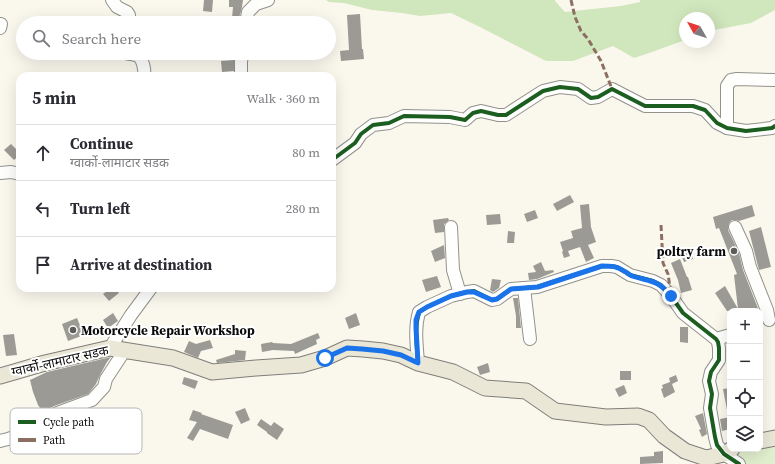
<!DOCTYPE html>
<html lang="en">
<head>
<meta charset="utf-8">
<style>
	:root { --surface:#fff; --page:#f2f2f3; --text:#2b2b33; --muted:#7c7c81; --line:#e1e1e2 }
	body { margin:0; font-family:"Source Serif 4","Noto Sans Devanagari",serif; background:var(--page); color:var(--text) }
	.controls { position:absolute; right:12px; bottom:12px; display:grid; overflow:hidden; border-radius:8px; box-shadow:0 4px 16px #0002 }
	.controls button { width:36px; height:36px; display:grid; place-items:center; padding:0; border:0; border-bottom:1px solid var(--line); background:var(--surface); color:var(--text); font:20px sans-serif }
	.compass { position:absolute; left:679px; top:12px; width:36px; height:36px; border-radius:50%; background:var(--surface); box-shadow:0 4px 16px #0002; rotate:309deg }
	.stop { position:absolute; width:12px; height:12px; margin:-9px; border:3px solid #1a73e8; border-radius:50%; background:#fff }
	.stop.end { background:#1a73e8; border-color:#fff; box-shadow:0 1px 4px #0008 }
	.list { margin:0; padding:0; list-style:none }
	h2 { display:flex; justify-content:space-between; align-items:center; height:52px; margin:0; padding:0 16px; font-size:17px }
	h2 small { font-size:13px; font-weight:400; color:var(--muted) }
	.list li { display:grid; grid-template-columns:26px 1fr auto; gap:12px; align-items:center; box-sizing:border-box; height:56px; padding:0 16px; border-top:1px solid var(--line) }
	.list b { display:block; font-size:15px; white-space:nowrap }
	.list p { margin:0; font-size:13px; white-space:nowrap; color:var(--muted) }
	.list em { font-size:13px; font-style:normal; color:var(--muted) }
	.icon { flex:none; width:22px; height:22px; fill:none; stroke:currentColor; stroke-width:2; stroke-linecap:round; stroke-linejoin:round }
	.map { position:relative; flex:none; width:775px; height:464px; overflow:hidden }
	.search { position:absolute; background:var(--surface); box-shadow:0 4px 16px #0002; left:16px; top:16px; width:320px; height:44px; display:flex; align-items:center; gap:10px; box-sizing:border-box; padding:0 14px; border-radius:22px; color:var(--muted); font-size:15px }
	.panel { position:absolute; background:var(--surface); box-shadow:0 4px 16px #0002; left:16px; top:72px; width:320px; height:220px; border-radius:12px }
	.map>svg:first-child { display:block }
	.green { fill:#e0efcd }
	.forest { fill:#d0e6bc }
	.building { fill:#9c9a94 }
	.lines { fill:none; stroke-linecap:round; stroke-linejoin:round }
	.minor-casing { stroke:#92918c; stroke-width:14 }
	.major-casing { stroke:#7f7e7a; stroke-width:17 }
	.minor { stroke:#fefefc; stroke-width:12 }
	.major { stroke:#ebe7d7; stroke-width:15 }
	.quiet { stroke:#8d6e63; stroke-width:3; stroke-dasharray:6 3; stroke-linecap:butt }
	.cycleway-casing { stroke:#fff; stroke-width:6 }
	.cycleway { stroke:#1b5e20; stroke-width:4 }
	.route { stroke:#1a73e8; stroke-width:5 }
	.poi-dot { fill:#5e5d59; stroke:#fff; stroke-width:1.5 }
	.labels { text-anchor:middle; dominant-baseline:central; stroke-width:4; stroke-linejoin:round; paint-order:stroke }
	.poi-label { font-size:13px; font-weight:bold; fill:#0a0a0a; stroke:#fff; text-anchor:end }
	.street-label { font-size:13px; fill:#0a0a0a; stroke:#fff }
	.key { fill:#fff; stroke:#b6b6b6; stroke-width:1 }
	.key-label { font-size:11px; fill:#0a0a0a }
</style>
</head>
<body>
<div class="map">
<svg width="775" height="464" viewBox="0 0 775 464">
	<rect width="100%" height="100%" fill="#faf8ed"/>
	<polygon class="green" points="775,444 775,464 742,464 730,454 753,449 760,449 760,448"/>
	<polygon class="forest" points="326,0 555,0 555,1 565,12 621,6 640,2 640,0 775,0 775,10 751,23 709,31 709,18 685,18 685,40 652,52 634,58 613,46 573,61 546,61 480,27 451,13 420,16 402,13 372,10 344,3 329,2"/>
	<g class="building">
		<polygon points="204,0 213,0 212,12 203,11"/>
		<polygon points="229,0 243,0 242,7 241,11 239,18 232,18 233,7 229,7"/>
		<polygon points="360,14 362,49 363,49 364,59 341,61 340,51 349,50 347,15"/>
		<polygon points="234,60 234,71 222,72 221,61"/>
		<polygon points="11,144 20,153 20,155 14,160 4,150"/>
		<polygon points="570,195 574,202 557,211 553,204"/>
		<polygon points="589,204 591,227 596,242 588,245 594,258 586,262 580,247 568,251 570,256 564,258 562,252 563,251 560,242 573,238 571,231 582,228 580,205"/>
		<polygon points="752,205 755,216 739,221 736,220 732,220 729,223 728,227 728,230 739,253 743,270 759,311 727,311 715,293 725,286 738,309 734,275 737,274 719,228 716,229 713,217"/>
		<polygon points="535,210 538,218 527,222 524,214"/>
		<polygon points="500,214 501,224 487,225 486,215"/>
		<polygon points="448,218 449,220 444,224 444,232 435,233 433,220"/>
		<polygon points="761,227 771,267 759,270 749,231"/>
		<polygon points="508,231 515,232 514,243 507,243"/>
		<polygon points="444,245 445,258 435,262 431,251"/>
		<polygon points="690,249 693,259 684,262 680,252"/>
		<polygon points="680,259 687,277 688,277 692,290 681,293 678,280 671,263"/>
		<polygon points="541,262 545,271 553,270 554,272 537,279 529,280 528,273 536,272 533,266"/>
		<polygon points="437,276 441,287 426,292 422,280"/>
		<polygon points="492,279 501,280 499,288 493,292 490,290"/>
		<polygon points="111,288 115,288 119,293 109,301 103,294"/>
		<polygon points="513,298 518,298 521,328 516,328 516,316"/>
		<polygon points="113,313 118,321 108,328 103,320"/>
		<polygon points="356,313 360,325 349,329 345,318"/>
		<polygon points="77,318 84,335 68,341 62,324"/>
		<polygon points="680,327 688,327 688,343 680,342"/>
		<polygon points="318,333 320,338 316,340 317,344 295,354 294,351 273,350 262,352 261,344 272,342 273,343 291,344"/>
		<polygon points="14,334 17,355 6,356 3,335"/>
		<polygon points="210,340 213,348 201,351 198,358 184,352 189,341 196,344"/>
		<polygon points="235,350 246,351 245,360 217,363 216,360 235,354"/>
		<polygon points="111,357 107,362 100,375 96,384 88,394 54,406 43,412 38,405 33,392 30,380 47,372"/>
		<polygon points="488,363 490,372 480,375 477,367"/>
		<rect x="620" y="371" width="11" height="9"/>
		<polygon points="676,375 678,381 672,384 675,392 664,398 661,389 663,388 662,385 670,382 669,378"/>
		<polygon points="184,377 198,381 195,389 182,384"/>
		<polygon points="624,385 627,393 619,397 615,389"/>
		<polygon points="730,388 730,409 727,410 723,389"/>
		<polygon points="245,408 250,420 241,424 235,412"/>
		<polygon points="193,410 202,413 201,414 233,425 228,439 200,429 193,441 187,438 197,422 189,420"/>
		<polygon points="703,413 707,434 702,437 699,430 701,429 695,416"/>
		<polygon points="730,417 730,429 722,431 720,419"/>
		<polygon points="261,419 271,426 274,422 284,429 277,440 267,433 267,432 257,425"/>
		<polygon points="663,451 663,463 640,464 640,457 654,456 654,452"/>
	</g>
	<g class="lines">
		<defs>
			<g id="minor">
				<polyline points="112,0 117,7 127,12 129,15 128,23"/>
				<polyline points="246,23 248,12 256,4 268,0"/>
				<polyline points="0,28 1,24"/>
				<path d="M126,53C129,54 133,54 136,55C143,57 145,70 144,76"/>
				<polyline points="241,76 241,61 243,53"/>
				<polyline points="727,128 727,86 731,80 737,79 775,80"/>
				<polyline points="332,160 355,143 361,134 373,125 389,123 404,116 450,117 465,120 473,113 481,111 498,115 506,115 543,91 560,87 578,89 591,98 598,97 612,89 645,106 693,106 705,110 717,123 727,128 746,131 772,128 775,126"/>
				<polyline points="0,173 11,172 20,174"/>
				<polyline points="451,227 453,270 460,294"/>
				<polyline points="735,227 746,251 750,267 767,310 769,320"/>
				<polyline points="524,288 530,339"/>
				<polyline points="716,339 730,335"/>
				<polyline points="110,348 131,315 151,288"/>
				<path d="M418,363C417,346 414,329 419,312L427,307L451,296L467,292L474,291L492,300L497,299L511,289L537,287L602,266H611L617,267L630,275L653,281L661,285L671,296L683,313L716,339L718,342L719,348V360L711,372L709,381L712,394L710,408L715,437L717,445L724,454L739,464"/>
				<polyline points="0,441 8,439 26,432 39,423 57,413 92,400 104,387 106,379 125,350"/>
			</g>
			<g id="major">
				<polyline points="0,376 45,363 110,348 173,358 212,372 256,368 301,365 325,358 347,348 363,349 383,351 401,355 418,363 453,372 485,388 526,391 555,411 606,417 638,416 649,420 664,436 685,451 706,458 724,454 732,449"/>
				<polyline points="760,441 775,438"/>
			</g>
		</defs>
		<use href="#minor" class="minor-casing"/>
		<use href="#major" class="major-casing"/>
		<use href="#minor" class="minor"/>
		<use href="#major" class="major"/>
		<g class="quiet">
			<polyline points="571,0 575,17 581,31 588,39 601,61 612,89"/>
			<polyline points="661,225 663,263 668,274 671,294"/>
		</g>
		<defs>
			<g id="cycleway">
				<polyline points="332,160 355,143 361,134 373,125 389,123 404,116 450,117 465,120 473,113 481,111 498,115 506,115 543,91 560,87 578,89 591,98 598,97 612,89 645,106 693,106 705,110 717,123 727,128 746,131 772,128 775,126"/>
				<path d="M418,363C417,346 414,329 419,312L427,307L451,296L467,292L474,291L492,300L497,299L511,289L537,287L602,266H611L617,267L630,275L653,281L661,285L671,296L683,313L716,339L718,342L719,348V360L711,372L709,381L712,394L710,408L715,437L717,445L724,454L739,464"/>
			</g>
		</defs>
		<use href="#cycleway" class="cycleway-casing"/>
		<use href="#cycleway" class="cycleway"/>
	</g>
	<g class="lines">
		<path class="route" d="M325,358L347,348L362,349L383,351L401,355L418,363L416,328V320L419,312L427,307L451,296L467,292H474L492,300L497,299L511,289L538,287L602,266C611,266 617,266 624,271C627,272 629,275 632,276C651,282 657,279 671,296"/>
	</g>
	<g class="poi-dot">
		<circle cx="734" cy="251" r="4"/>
		<circle cx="73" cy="330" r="4"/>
	</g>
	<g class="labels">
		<g class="poi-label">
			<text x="726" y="251">poltry farm</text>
			<text x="81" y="330" text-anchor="start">Motorcycle Repair Workshop</text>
		</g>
		<g class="street-label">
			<text transform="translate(60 361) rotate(-13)">ग्वार्को-लामाटार सडक</text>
		</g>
	</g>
	<rect x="10" y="408" width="132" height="46" rx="6" class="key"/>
	<rect x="18" y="420" width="18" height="4" fill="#1b5e20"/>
	<rect x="18" y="438" width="18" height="4" fill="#8d6e63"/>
	<g class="key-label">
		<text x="43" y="426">Cycle path</text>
		<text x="43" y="444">Path</text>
	</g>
</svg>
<div class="controls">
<button>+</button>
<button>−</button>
<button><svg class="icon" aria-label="locate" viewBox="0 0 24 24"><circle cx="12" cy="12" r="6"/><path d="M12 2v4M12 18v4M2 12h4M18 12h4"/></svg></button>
<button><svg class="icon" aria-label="layers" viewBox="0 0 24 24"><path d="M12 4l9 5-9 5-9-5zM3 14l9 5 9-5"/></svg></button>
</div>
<svg class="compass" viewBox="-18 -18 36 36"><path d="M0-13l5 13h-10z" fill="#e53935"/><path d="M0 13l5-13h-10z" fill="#7c7c81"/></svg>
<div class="stop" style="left:325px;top:358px"></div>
<div class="stop end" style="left:671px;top:296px"></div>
<div class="search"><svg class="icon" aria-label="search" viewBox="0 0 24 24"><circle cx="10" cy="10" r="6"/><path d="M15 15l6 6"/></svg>Search here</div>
<section class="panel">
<h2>5 min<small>Walk · 360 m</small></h2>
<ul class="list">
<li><svg class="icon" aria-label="ahead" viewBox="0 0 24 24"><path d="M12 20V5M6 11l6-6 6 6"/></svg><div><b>Continue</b><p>ग्वार्को-लामाटार सडक</p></div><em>80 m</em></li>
<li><svg class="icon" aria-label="left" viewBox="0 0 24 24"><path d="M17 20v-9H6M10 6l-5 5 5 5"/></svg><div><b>Turn left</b></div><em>280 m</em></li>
<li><svg class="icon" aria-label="arrive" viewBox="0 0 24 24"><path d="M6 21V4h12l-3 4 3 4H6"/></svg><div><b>Arrive at destination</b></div></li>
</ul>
</section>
</div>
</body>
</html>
